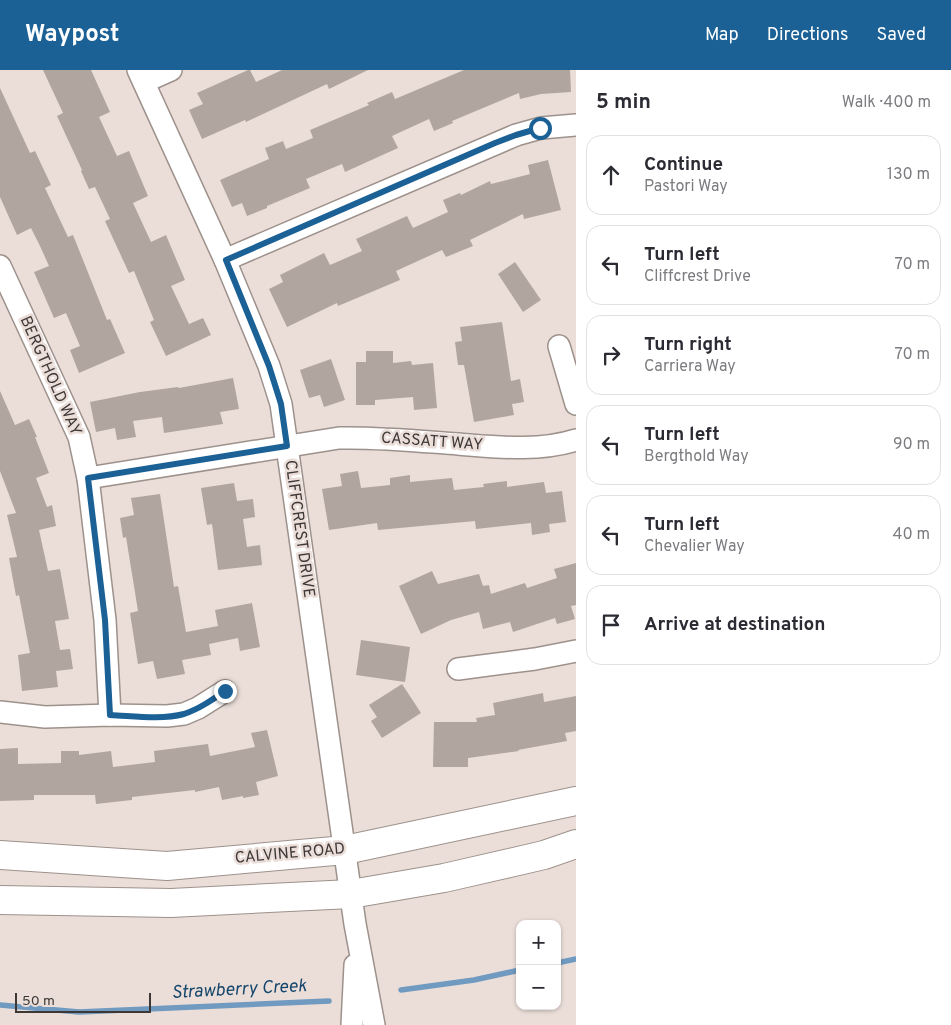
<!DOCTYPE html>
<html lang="en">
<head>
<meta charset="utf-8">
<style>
	:root { --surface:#fff; --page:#f7f7f7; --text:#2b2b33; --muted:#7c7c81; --line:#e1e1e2; --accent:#1b6196 }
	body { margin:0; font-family:Overpass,sans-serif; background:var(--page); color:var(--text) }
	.controls { position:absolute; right:15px; bottom:15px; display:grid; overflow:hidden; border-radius:10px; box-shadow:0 1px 4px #0004 }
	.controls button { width:45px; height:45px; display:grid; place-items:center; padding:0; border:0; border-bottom:1px solid var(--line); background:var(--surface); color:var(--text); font:25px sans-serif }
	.scale { position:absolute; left:15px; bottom:12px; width:136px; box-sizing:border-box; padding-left:5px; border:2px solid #3d3836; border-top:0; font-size:14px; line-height:18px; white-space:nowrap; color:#3d3836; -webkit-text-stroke:4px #ebded9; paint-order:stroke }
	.stop { position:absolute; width:15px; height:15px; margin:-11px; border:4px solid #1b6196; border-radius:50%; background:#fff }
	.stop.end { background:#1b6196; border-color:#fff; box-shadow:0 1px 5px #0008 }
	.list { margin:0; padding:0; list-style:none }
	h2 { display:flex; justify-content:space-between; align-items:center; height:65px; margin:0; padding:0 20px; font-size:21px }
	h2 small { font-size:16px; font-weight:400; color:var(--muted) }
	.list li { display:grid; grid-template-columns:32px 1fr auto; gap:15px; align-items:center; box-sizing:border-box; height:80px; margin:0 10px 10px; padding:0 10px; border:1px solid var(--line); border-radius:15px }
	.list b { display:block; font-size:19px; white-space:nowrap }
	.list p { margin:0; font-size:16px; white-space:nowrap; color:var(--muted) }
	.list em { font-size:16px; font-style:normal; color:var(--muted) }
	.icon { flex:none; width:28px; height:28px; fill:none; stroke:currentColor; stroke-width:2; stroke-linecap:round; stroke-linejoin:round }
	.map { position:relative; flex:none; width:576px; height:955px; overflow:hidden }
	header { display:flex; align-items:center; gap:30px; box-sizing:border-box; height:70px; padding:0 25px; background:var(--accent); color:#fff }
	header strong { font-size:24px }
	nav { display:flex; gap:28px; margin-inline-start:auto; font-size:18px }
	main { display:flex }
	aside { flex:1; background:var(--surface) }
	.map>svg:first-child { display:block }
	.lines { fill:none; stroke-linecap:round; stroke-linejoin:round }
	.stream { stroke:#709ac0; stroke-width:5.5 }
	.building { fill:#b1a5a0 }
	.street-casing { stroke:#9d918c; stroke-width:24 }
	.secondary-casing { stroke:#9d918c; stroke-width:30 }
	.street { stroke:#fff; stroke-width:21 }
	.secondary { stroke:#fff; stroke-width:28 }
	.route { stroke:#1b6196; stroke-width:6 }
	.labels { text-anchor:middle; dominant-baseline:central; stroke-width:5; stroke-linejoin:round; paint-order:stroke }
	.street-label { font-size:16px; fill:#3d3836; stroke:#ebded9 }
	.water-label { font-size:18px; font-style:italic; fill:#15466b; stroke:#ebded9 }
</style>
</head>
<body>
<header>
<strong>Waypost</strong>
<nav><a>Map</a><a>Directions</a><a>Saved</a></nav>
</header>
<main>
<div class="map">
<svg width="576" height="955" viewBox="0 0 576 955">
	<rect width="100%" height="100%" fill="#ebded9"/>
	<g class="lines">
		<g class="stream">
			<polyline points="557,893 576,889"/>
			<polyline points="401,920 474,910 520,900"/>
			<polyline points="0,935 79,942 329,931"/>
		</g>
	</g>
	<g class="building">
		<polygon points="43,0 91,0 110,42 99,47 117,86 129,81 148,126 133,133 151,172 166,165 171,177 185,210 171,216 189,254 203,248 211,265 166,286 150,252 154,250 134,201 129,203 105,151 110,149 95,117 89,119 81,101 82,100 57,46 63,43"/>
		<polygon points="248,0 250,0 256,12 282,0 368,0 329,19 327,14 246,52 245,50 202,69 189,40 203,34 197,23"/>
		<polygon points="464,0 570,0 571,22 541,24 520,29 519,23 452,51 453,53 434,61 429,49 392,66 398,78 345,102 342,94 306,109 310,118 267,136 267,138 247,146 242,133 232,137 220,110 269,89 265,78 283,71 286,79 313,68 310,60 369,35 367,33 392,22 395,29"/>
		<polygon points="0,18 30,83 35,81 51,115 45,118 68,167 73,165 107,250 110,249 125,283 79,303 70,280 80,276 66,243 54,248 34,202 49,196 40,176 31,158 17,165 0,127"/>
		<polygon points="548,90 561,140 524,149 523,144 470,170 473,176 446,187 442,180 396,201 400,210 338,236 337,233 287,257 269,219 283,212 280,205 324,183 330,195 362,181 356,169 407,146 413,158 448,142 443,130 460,123 461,125 490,111 491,114 530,104 528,95"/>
		<polygon points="515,192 541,230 523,242 498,204"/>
		<polygon points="502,252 511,311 520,309 524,332 512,334 514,345 474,352 464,295 458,295 455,272 462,271 460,257"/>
		<polygon points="366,281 393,281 393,293 411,291 412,295 433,293 437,338 414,340 413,327 375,330 375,335 356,335 356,292 366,292"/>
		<polygon points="331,289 345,330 324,337 320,325 309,328 300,300"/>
		<polygon points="233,308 239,339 220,342 223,354 164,363 162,347 133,351 136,367 117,370 115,358 96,362 90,332 140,322 178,317 179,318"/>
		<polygon points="0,321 15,355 29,349 37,367 35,367 49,403 36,408 47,437 52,435 56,456 39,460 48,501 60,499 69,549 55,551 60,580 70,579 73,599 56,601 58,617 22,621 18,585 30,583 19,525 16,526 9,488 17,487 7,445 16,443 0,401"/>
		<polygon points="358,401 361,418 390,415 390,408 410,405 410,412 452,408 454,420 484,417 483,414 507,411 507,417 544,412 546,423 562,421 566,452 549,454 550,462 532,465 531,453 476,459 475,451 378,460 377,453 329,460 322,419 342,416 340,404"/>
		<polygon points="234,413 237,431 253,429 255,447 243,449 247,477 260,475 262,495 218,500 212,454 207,455 201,418"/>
		<polygon points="160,424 174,517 178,516 186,562 218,556 215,540 252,533 260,577 240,581 238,568 209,574 211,585 182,590 185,604 157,609 153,591 138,594 130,543 138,541 126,467 123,468 120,448 134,445 131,428"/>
		<polygon points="576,493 576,535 571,536 575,549 557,554 555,548 513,562 510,552 483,559 479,542 451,550 421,564 399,516 432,501 438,514 479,504 483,516 489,515 491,524 525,513 527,518 557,508 554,499"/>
		<polygon points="361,570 410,577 405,612 356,605"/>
		<polygon points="402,614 421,643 382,668 371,651 377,647 369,635"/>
		<polygon points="543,623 544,632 576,626 576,661 565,663 567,671 518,680 519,681 468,688 468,697 433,697 434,652 477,652 476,648 495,645 493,633"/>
		<polygon points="267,660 278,706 256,712 259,725 243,728 243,726 222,730 219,717 195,722 195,720 132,727 132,730 96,734 95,725 34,725 34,730 0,731 0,679 18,678 18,694 61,693 61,681 79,681 79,685 111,681 113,697 155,692 154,681 208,674 210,686 255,677 251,663"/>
	</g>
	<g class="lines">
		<defs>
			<g id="street">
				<polyline points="138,0 225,190 269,296 281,334 355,854 374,955"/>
				<polyline points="144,12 171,0"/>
				<polyline points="225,190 516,65 541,58 576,55"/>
				<polyline points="0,196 79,367 88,408 105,550 110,645"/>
				<polyline points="559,276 576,334"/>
				<path d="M88,408L339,368C379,367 418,371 458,374C497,377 538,382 576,370"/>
				<polyline points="458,599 535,589 576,581"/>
				<polyline points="0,642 45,647 110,645 167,646 184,644 198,638 225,621"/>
				<polyline points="352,955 355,895"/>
			</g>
			<g id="secondary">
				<polyline points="0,785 167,796 345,780 576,731"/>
				<polyline points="0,830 171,833 351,824 444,808 544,785 576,774"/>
			</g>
		</defs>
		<use href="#street" class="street-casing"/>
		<use href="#secondary" class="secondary-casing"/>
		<use href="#street" class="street"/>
		<use href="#secondary" class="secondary"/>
	</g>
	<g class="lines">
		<path class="route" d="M225,621C212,630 199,639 184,644C161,650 134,646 110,645L105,550L88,408L287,376L281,334L269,296L226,190L495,73L516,65L540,58"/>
	</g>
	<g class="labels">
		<g class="street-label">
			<text transform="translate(50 306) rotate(66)">BERGTHOLD WAY</text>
			<text transform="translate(432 372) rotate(4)">CASSATT WAY</text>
			<text transform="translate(299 459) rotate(82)">CLIFFCREST DRIVE</text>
			<text transform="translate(290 784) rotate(-5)">CALVINE ROAD</text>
		</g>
		<g class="water-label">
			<text transform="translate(239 920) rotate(-3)">Strawberry Creek</text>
		</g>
	</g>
</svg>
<div class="controls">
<button>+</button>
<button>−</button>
</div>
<div class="scale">50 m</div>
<div class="stop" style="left:540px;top:58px"></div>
<div class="stop end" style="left:225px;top:621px"></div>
</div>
<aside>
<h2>5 min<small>Walk · 400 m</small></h2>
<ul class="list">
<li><svg class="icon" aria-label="ahead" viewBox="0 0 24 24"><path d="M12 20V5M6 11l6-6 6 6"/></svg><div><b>Continue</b><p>Pastori Way</p></div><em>130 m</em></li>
<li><svg class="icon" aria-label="left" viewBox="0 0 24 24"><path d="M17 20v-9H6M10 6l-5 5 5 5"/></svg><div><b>Turn left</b><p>Cliffcrest Drive</p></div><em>70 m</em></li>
<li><svg class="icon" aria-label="right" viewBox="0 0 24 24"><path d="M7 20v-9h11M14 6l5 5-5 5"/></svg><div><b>Turn right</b><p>Carriera Way</p></div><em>70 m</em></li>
<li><svg class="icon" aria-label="left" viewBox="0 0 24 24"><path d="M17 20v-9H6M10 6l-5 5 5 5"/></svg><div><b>Turn left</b><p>Bergthold Way</p></div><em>90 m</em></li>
<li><svg class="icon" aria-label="left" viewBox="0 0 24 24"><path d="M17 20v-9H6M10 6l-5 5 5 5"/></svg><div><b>Turn left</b><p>Chevalier Way</p></div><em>40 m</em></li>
<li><svg class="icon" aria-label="arrive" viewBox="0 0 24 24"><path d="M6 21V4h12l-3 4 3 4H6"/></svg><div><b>Arrive at destination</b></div></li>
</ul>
</aside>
</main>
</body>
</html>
